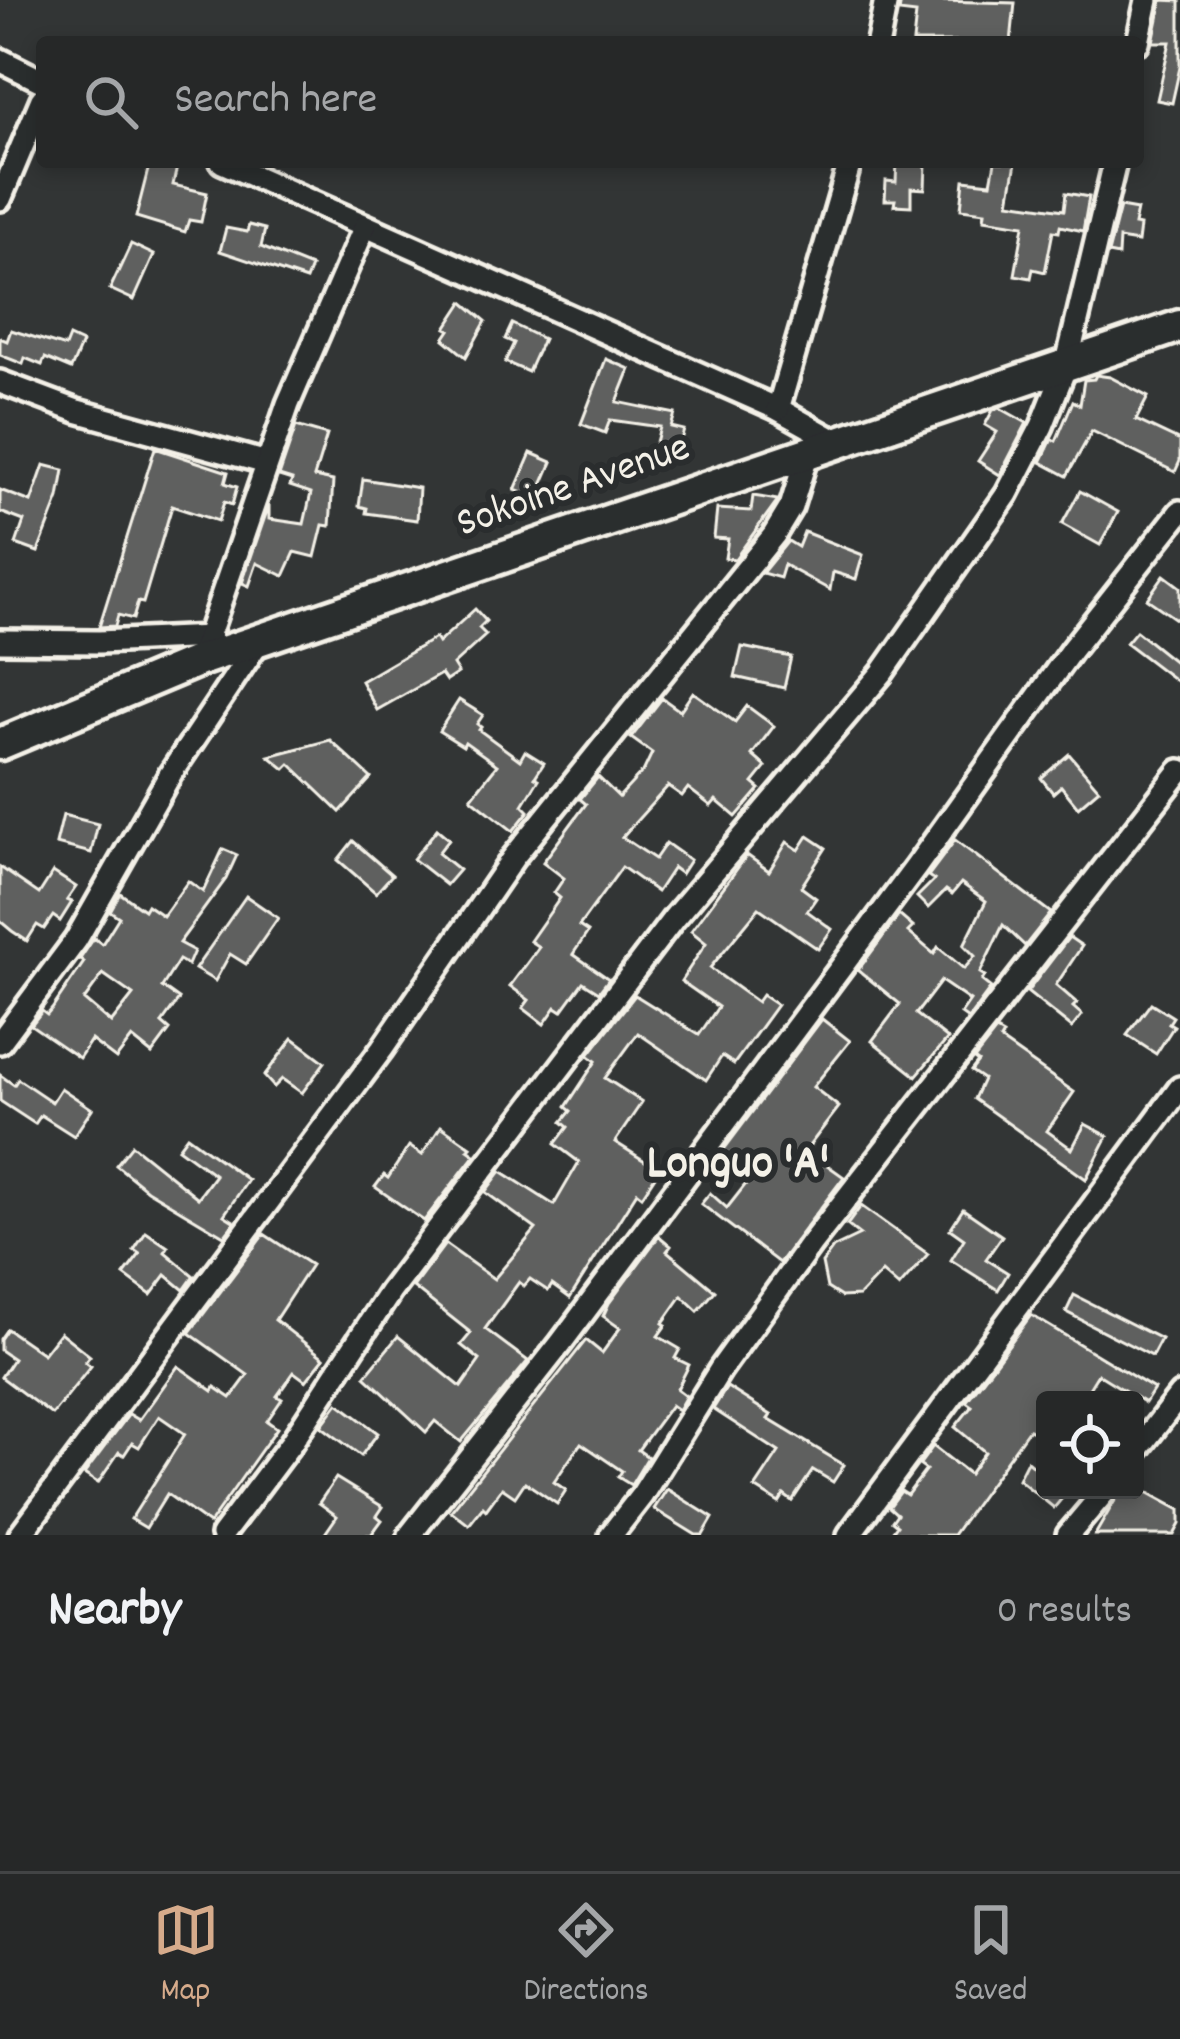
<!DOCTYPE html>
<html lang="en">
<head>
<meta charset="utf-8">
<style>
	:root { --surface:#262828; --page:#323434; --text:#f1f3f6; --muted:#a4a6a8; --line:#424445; --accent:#d6ab8b }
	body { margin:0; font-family:Dekko,sans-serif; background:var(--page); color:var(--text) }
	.controls { position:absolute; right:36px; bottom:36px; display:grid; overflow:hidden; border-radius:12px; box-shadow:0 6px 18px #0003 }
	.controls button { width:108px; height:108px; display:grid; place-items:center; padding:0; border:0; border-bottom:3px solid var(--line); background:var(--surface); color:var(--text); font:60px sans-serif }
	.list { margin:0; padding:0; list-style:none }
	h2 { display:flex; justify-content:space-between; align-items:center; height:156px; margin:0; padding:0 48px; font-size:51px }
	h2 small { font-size:39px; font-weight:400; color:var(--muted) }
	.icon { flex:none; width:66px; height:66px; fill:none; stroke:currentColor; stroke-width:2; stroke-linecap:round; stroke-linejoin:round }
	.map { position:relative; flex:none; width:1180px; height:1535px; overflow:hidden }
	.search { position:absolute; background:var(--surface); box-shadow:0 6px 18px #0003; left:36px; right:36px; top:36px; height:132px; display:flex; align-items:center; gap:30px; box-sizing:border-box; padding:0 42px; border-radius:12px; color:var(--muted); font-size:45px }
	.sheet { height:336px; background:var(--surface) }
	nav { display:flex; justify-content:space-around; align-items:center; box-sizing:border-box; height:168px; border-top:3px solid var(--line); background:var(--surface); font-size:33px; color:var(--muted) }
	nav a { display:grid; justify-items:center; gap:6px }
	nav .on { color:var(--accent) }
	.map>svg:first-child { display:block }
	.building { fill:#5f605f; stroke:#f4f1e8; stroke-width:3; fill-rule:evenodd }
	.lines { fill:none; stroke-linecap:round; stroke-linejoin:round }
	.street-casing { stroke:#f4f1e8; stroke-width:30 }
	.secondary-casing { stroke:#f4f1e8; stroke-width:39 }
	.street { stroke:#2a2d2e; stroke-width:21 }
	.secondary { stroke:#2a2d2e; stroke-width:30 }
	.labels { text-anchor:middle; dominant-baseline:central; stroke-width:12; stroke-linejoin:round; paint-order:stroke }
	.street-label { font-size:42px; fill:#f4f1e8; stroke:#2a2d2e }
	.quarter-label { font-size:48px; font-weight:bold; fill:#f4f1e8; stroke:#2a2d2e }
</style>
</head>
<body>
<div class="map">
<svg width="1180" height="1535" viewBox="0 0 1180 1535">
	<rect width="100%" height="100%" fill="#323535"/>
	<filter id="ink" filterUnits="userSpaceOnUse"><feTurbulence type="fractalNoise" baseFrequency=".00833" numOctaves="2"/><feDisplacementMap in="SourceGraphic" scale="24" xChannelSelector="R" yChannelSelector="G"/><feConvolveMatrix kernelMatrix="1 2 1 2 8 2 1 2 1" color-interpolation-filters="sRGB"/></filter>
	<g filter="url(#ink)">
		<g class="building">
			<polygon points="901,0 1015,3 1011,42 913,42 916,14 899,12"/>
			<polygon points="1162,0 1180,1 1180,67 1172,103 1157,100 1170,42 1153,42"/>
			<polygon points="150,162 178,162 173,185 207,193 201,222 189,220 185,232 136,217"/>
			<polygon points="897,162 926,163 925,189 911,188 911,206 894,205 895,200 885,200 886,181 896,182"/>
			<polygon points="995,162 1016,162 1009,202 1064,210 1066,193 1089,197 1083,231 1060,226 1059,232 1053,231 1045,272 1033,269 1031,278 1015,275 1024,225 984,219 985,212 961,209 964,180 991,183"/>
			<polygon points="1120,207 1137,210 1134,225 1140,226 1138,242 1119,239 1118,256 1108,254"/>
			<polygon points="249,225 265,229 261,247 311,267 306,280 220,251 226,228 247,232"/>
			<polygon points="131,244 154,255 134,300 110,289"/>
			<polygon points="463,302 486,321 466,357 444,339 450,330 446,328"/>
			<polygon points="512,324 543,339 528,372 505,362 514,343 505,339"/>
			<polygon points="11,330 65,347 69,337 82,343 71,369 45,358 42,365 25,358 23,364 0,355 0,338 7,341"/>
			<polygon points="606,359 630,369 617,402 675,414 671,427 684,430 677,452 655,446 660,427 610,420 605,433 581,424"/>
			<polygon points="1096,375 1110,377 1148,397 1136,420 1180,441 1180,461 1175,472 1092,431 1067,476 1041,462 1052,439 1056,441 1073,401 1080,405 1084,380 1094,379"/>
			<polygon points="1000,408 1027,423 1000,475 978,461 997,432 985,425 993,410"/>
			<polygon points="296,426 327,435 314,477 333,481 330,526 323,525 315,557 295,552 284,576 257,563 249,586 242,583 269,505 269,519 304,524 311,493 290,486 292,480 279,476"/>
			<polygon points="155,448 228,472 225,483 237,487 232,505 224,502 218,521 172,506 143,603 138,602 133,619 118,615 115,626 99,627"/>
			<polygon points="531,453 552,462 536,499 515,490"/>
			<polygon points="44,465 64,470 59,498 38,552 16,544 24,521 0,512 0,490 31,502"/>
			<polygon points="363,479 419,488 417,520 366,513 367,508 359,506"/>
			<polygon points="1080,491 1118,512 1100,545 1062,524"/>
			<polygon points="753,496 778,500 735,559 725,558 728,539 714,538 717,509 751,511"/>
			<polygon points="804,532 863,555 856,579 833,572 830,590 784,565 780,578 762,573 788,541 798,547"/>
			<polygon points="1164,575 1180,587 1180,622 1147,599"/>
			<polygon points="475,609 486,621 479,628 486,635 453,665 458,673 446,681 441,674 377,710 361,681 435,638 438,643"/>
			<polygon points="1136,631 1180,666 1180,684 1126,643"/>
			<polygon points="742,647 791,657 784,688 735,677"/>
			<polygon points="693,692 735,722 747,706 774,726 752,755 766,767 753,783 760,789 736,817 716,800 711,806 688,788 682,796 668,786 622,837 655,859 666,843 690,860 681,874 673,868 657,892 622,867 579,926 588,932 573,954 609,979 599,992 583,982 562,1011 556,1007 544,1024 523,1008 529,1000 510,986 539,947 530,941 560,898 554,893 564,878 543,862 586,804 580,799 598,777 619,797 644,770 652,753 631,738 662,698 680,711"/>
			<polygon points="459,700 483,715 477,724 481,727 479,730 520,760 525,751 544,763 535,777 539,779 523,805 529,811 513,831 471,798 497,765 465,742 463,746 439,731"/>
			<polygon points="330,740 371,778 340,812 290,764 285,769 269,756"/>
			<polygon points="1069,754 1099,789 1078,807 1061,786 1053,793 1041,778"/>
			<polygon points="63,815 98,824 91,853 56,844"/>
			<polygon points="437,829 449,839 438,853 459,870 446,885 413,859"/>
			<polygon points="808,836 826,848 801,887 816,898 807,911 832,929 818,949 759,908 710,968 757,1002 762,995 777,1005 734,1064 722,1056 706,1080 638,1033 605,1078 642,1102 615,1142 659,1170 642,1196 637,1192 570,1298 552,1285 548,1291 530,1279 524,1286 519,1282 485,1329 528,1361 461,1442 435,1421 426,1432 365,1376 398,1336 461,1387 480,1360 461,1345 471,1333 413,1287 445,1244 494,1279 536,1229 485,1192 501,1171 554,1205 579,1162 555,1144 568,1127 562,1122 571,1111 566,1107 596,1061 588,1055 635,995 699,1035 718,1007 681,981 706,943 691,931 747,855 769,871 787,842 799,850"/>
			<polygon points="955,840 1051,913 1025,946 1003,925 980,973 985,976 982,981 991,988 968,1019 961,1014 970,1001 941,981 916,1014 948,1039 916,1076 872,1041 900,1004 858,970 899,915 913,927 908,932 934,954 938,947 964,969 975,956 964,945 986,901 961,883 952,894 946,890 928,908 917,897 934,880 928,876"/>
			<polygon points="353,841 392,875 376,893 338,860"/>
			<path d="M223,849L237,855L226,879L179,943L194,951L188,965L179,960L162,987L179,999L162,1023L170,1030L152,1054L132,1038L116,1059L91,1040L79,1058L31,1025L42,1011L47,1015L52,1009L84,962L80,959L94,938L102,944L119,917L110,911L120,893L144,910L147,905L163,916L188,881L203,892ZM103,974L133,995L111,1023L84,1000Z"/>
			<polygon points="0,867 39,894 53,872 76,887 67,900 72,902 60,921 53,916 44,929 37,925 27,941 12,931 0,921"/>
			<polygon points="246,896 278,918 246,964 230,954 215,981 195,969"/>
			<polygon points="1069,937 1082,946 1056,985 1077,1003 1073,1007 1082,1015 1072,1028 1027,992"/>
			<polygon points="1151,1003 1173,1017 1169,1023 1174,1026 1156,1054 1127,1035"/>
			<polygon points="822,1019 850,1041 813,1087 839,1107 806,1150 844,1177 779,1263 701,1204 710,1193 727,1208 753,1175 722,1152"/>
			<polygon points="996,1031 1003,1035 1000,1040 1074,1092 1047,1131 1072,1149 1085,1124 1108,1136 1086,1179 974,1099 983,1079 971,1071 978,1062 974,1059"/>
			<polygon points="293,1038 325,1062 302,1093 282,1079 274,1087 264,1076"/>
			<polygon points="0,1075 14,1085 18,1079 52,1102 61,1088 92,1109 74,1136 41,1115 35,1124 0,1101"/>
			<polygon points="441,1126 471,1147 468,1150 475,1155 424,1221 375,1187 384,1175 388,1178 409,1146 422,1155"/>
			<polygon points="187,1136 248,1180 224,1215 235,1222 224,1236 147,1190 116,1165 132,1145 198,1198 215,1175 178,1148"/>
			<polygon points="861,1206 928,1254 899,1287 882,1272 859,1296 841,1297 827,1288 822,1263 833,1248 860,1235 847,1225"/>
			<polygon points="963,1209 1002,1236 986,1259 1008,1273 998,1290 951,1260 964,1239 950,1229"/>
			<polygon points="146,1232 168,1247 165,1252 194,1276 184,1290 166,1275 151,1295 124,1275 140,1254 134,1250"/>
			<polygon points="264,1234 311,1265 275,1320 324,1358 306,1381 294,1372 277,1396 282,1399 267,1421 277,1428 209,1524 167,1494 146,1528 131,1519 185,1434 159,1416 139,1447 132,1443 124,1455 119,1452 98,1483 84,1474 129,1414 139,1420 178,1366 213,1391 215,1387 231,1398 248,1375 189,1333"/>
			<polygon points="659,1236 671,1246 667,1251 715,1291 698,1311 682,1296 663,1323 666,1325 658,1336 680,1349 675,1358 689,1365 677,1389 686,1396 678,1410 671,1405 638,1450 648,1457 631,1485 618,1477 622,1471 581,1443 554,1482 566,1490 557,1504 525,1482 515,1497 502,1488 486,1510 483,1507 469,1525 451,1511 586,1340 602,1353 620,1328 603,1316 609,1303"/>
			<polygon points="1074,1295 1161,1339 1152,1356 1066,1312"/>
			<polygon points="1031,1315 1154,1389 1145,1403 1098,1374 1082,1400 1045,1400 1045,1438 1029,1429 953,1535 890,1535 897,1525 892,1521 897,1514 889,1507 901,1491 907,1495 926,1470 919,1465 933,1446 969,1474 985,1452 955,1427 972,1406 966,1402"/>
			<polygon points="7,1329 43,1354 60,1332 90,1356 85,1362 91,1366 52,1415 1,1377 13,1359 0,1350 0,1339"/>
			<polygon points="727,1387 771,1415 768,1419 844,1465 833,1482 813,1470 792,1501 784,1495 779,1503 755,1488 779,1452 713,1409"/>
			<polygon points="338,1403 378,1433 361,1456 321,1426"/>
			<polygon points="1027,1461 1045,1476 1045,1490 1069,1490 1054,1508 1018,1479"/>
			<polygon points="336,1478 383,1507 377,1516 382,1520 371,1535 324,1535 337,1516 319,1503"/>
			<polygon points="1136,1486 1180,1510 1180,1524 1174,1535 1095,1535 1121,1490 1135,1490"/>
			<polygon points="667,1489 713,1518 703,1535 696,1535 654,1509"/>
		</g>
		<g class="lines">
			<defs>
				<g id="street">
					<polyline points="878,42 886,0"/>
					<polyline points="1138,42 1147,0"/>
					<polyline points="0,60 42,81"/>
					<polyline points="222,162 778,409 837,442"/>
					<polyline points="0,199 42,99"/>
					<polyline points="0,382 77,411 267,463"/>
					<polyline points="778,409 850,162"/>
					<polyline points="0,641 99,642 210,637"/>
					<polyline points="200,660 288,404 365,226"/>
					<polyline points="0,1042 76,940 171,773 259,641"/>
					<polyline points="1135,1453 1180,1395"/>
					<polyline points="20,1535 382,1049 513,858 774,535 791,507 808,452"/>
					<polyline points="222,1535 291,1443 390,1292 674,918 882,673 1007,494 1042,426 1067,363 1115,162"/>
					<polyline points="410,1535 561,1343 916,867 1072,649 1180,512"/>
					<polyline points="611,1535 642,1495 720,1370 811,1244 1180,771"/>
					<polyline points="849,1535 1180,1088"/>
					<polyline points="1068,1535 1106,1490"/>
				</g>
				<polyline id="secondary" points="0,744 200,660 1180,326"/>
			</defs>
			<use href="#street" class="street-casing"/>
			<use href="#secondary" class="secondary-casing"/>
			<use href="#street" class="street"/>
			<use href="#secondary" class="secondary"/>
		</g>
	</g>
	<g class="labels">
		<g class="street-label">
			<text transform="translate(574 488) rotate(-19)">Sokoine Avenue</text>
		</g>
		<g class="quarter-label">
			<text x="738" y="1166">Longuo 'A'</text>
		</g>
	</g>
</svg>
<div class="controls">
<button><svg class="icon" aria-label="locate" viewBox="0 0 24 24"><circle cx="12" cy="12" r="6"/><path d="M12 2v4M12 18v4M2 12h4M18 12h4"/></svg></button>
</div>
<div class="search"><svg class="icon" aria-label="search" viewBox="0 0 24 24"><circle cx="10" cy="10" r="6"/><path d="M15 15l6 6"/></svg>Search here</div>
</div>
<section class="sheet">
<h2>Nearby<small>0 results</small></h2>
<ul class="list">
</ul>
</section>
<nav>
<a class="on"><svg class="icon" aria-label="map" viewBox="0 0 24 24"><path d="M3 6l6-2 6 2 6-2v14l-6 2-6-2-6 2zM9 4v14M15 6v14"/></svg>Map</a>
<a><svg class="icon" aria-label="directions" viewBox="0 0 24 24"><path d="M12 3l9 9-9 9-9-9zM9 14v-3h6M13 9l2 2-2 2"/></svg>Directions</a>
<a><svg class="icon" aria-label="saved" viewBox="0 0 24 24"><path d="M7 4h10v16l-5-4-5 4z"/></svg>Saved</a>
</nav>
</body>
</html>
